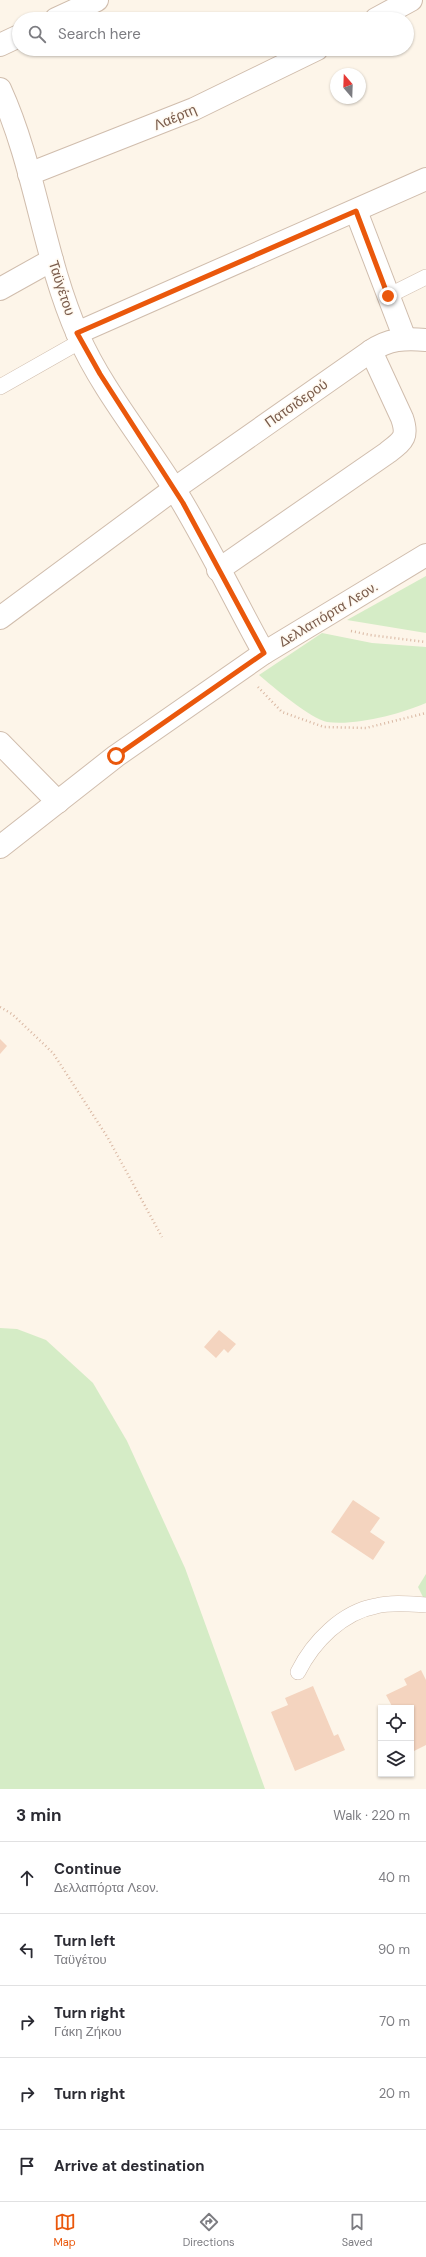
<!DOCTYPE html>
<html lang="en">
<head>
<meta charset="utf-8">
<style>
	:root { --surface:#fff; --page:#f2f2f3; --text:#2b2b33; --muted:#7c7c81; --line:#e1e1e2; --accent:#ea580c }
	body { margin:0; font-family:"DM Sans",sans-serif; background:var(--page); color:var(--text) }
	.controls { position:absolute; right:12px; bottom:12px; display:grid; overflow:hidden; border-radius:0px; box-shadow:0 1px 3px #0004 }
	.controls button { width:36px; height:36px; display:grid; place-items:center; padding:0; border:0; border-bottom:1px solid var(--line); background:var(--surface); color:var(--text); font:20px sans-serif }
	.compass { position:absolute; left:330px; top:68px; width:36px; height:36px; border-radius:50%; background:var(--surface); box-shadow:0 1px 3px #0004; rotate:341deg }
	.stop { position:absolute; width:12px; height:12px; margin:-9px; border:3px solid #ea580c; border-radius:50%; background:#fff }
	.stop.end { background:#ea580c; border-color:#fff; box-shadow:0 1px 4px #0008 }
	.list { margin:0; padding:0; list-style:none }
	h2 { display:flex; justify-content:space-between; align-items:center; height:52px; margin:0; padding:0 16px; font-size:17px }
	h2 small { font-size:13px; font-weight:400; color:var(--muted) }
	.list li { display:grid; grid-template-columns:26px 1fr auto; gap:12px; align-items:center; box-sizing:border-box; height:72px; padding:0 16px; border-top:1px solid var(--line) }
	.list b { display:block; font-size:15px; white-space:nowrap }
	.list p { margin:0; font-size:13px; white-space:nowrap; color:var(--muted) }
	.list em { font-size:13px; font-style:normal; color:var(--muted) }
	.icon { flex:none; width:22px; height:22px; fill:none; stroke:currentColor; stroke-width:2; stroke-linecap:round; stroke-linejoin:round }
	.map { position:relative; flex:none; width:426px; height:1789px; overflow:hidden }
	.search { position:absolute; background:var(--surface); box-shadow:0 1px 3px #0004; left:12px; right:12px; top:12px; height:44px; display:flex; align-items:center; gap:10px; box-sizing:border-box; padding:0 14px; border-radius:22px; color:var(--muted); font-size:15px }
	.sheet { height:412px; background:var(--surface) }
	nav { display:flex; justify-content:space-around; align-items:center; box-sizing:border-box; height:56px; border-top:1px solid var(--line); background:var(--surface); font-size:11px; color:var(--muted) }
	nav a { display:grid; justify-items:center; gap:2px }
	nav .on { color:var(--accent) }
	.map>svg:first-child { display:block }
	.green { fill:#d5ecc6 }
	.building { fill:#f4d4bf }
	.lines { fill:none; stroke-linecap:round; stroke-linejoin:round }
	.lane-casing { stroke:#d0bdad; stroke-width:16 }
	.street-casing { stroke:#d0bdad; stroke-width:24 }
	.path { stroke:#d9b7a2; stroke-width:2.5; stroke-dasharray:1 3; stroke-linecap:butt }
	.lane { stroke:#fff; stroke-width:15 }
	.street { stroke:#fff; stroke-width:22 }
	.route { stroke:#ea580c; stroke-width:5 }
	.labels { text-anchor:middle; dominant-baseline:central; stroke-width:3; stroke-linejoin:round; paint-order:stroke }
	.street-label { font-size:14px; fill:#795b4b; stroke:#fff9f0 }
</style>
</head>
<body>
<div class="map">
<svg width="426" height="1789" viewBox="0 0 426 1789">
	<rect width="100%" height="100%" fill="#fdf5e9"/>
	<g class="green">
		<polygon points="426,576 426,633 347,620"/>
		<path d="M322,633L372,643L426,647V703C401,714 355,726 327,722C311,719 272,686 259,675Z"/>
		<polygon points="0,1328 17,1329 46,1340 93,1383 127,1441 185,1568 265,1789 0,1789"/>
		<polygon points="426,1574 426,1603 418,1587"/>
	</g>
	<g class="building">
		<polygon points="0,1039 7,1046 0,1054"/>
		<polygon points="219,1330 236,1344 228,1353 224,1349 216,1358 204,1347"/>
		<polygon points="353,1500 380,1518 370,1532 385,1542 373,1560 331,1532"/>
		<polygon points="421,1670 426,1680 426,1745 414,1751 411,1744 411,1708 393,1708 386,1695 407,1685 404,1679"/>
		<polygon points="313,1686 334,1736 338,1734 345,1750 295,1771 271,1712 288,1705 285,1698"/>
	</g>
	<g class="lines">
		<defs>
			<g id="lane">
				<polyline points="388,296 426,277"/>
				<polyline points="0,387 81,341"/>
				<path d="M298,1672C313,1642 342,1612 376,1606C392,1602 410,1604 426,1605"/>
			</g>
			<g id="street">
				<polyline points="56,19 97,0"/>
				<polyline points="376,19 411,0"/>
				<polyline points="0,45 19,36"/>
				<path d="M0,89C36,168 43,256 78,335C101,388 144,440 175,490C207,542 234,599 264,653"/>
				<polyline points="29,174 194,109 317,49"/>
				<polyline points="356,211 405,339"/>
				<polyline points="0,289 52,260"/>
				<polyline points="77,333 426,179"/>
				<path d="M218,570L387,453C402,441 409,438 402,418L371,351"/>
				<path d="M0,618L174,489L371,351C388,339 405,338 426,340"/>
				<polyline points="0,743 58,802"/>
				<polyline points="0,847 116,756 264,653 426,555"/>
			</g>
		</defs>
		<use href="#lane" class="lane-casing"/>
		<use href="#street" class="street-casing"/>
		<g class="path">
			<polyline points="351,631 370,635 426,642"/>
			<polyline points="258,687 282,712 324,727 366,728 426,713"/>
			<polyline points="0,1007 12,1014 53,1053 108,1138 162,1237"/>
		</g>
		<use href="#lane" class="lane"/>
		<use href="#street" class="street"/>
	</g>
	<g class="lines">
		<polyline class="route" points="116,756 264,653 183,503 100,374 77,333 356,211 388,296"/>
	</g>
	<g class="labels">
		<g class="street-label">
			<text transform="translate(175 117) rotate(-23)">Λαέρτη</text>
			<text transform="translate(62 288) rotate(72)">Ταϋγέτου</text>
			<text transform="translate(296 403) rotate(-35)">Πατσιδερού</text>
			<text transform="translate(328 614) rotate(-31)">Δελλαπόρτα Λεον.</text>
		</g>
	</g>
</svg>
<div class="controls">
<button><svg class="icon" aria-label="locate" viewBox="0 0 24 24"><circle cx="12" cy="12" r="6"/><path d="M12 2v4M12 18v4M2 12h4M18 12h4"/></svg></button>
<button><svg class="icon" aria-label="layers" viewBox="0 0 24 24"><path d="M12 4l9 5-9 5-9-5zM3 14l9 5 9-5"/></svg></button>
</div>
<svg class="compass" viewBox="-18 -18 36 36"><path d="M0-13l5 13h-10z" fill="#e53935"/><path d="M0 13l5-13h-10z" fill="#7c7c81"/></svg>
<div class="stop" style="left:116px;top:756px"></div>
<div class="stop end" style="left:388px;top:296px"></div>
<div class="search"><svg class="icon" aria-label="search" viewBox="0 0 24 24"><circle cx="10" cy="10" r="6"/><path d="M15 15l6 6"/></svg>Search here</div>
</div>
<section class="sheet">
<h2>3 min<small>Walk · 220 m</small></h2>
<ul class="list">
<li><svg class="icon" aria-label="ahead" viewBox="0 0 24 24"><path d="M12 20V5M6 11l6-6 6 6"/></svg><div><b>Continue</b><p>Δελλαπόρτα Λεον.</p></div><em>40 m</em></li>
<li><svg class="icon" aria-label="left" viewBox="0 0 24 24"><path d="M17 20v-9H6M10 6l-5 5 5 5"/></svg><div><b>Turn left</b><p>Ταϋγέτου</p></div><em>90 m</em></li>
<li><svg class="icon" aria-label="right" viewBox="0 0 24 24"><path d="M7 20v-9h11M14 6l5 5-5 5"/></svg><div><b>Turn right</b><p>Γάκη Ζήκου</p></div><em>70 m</em></li>
<li><svg class="icon" aria-label="right" viewBox="0 0 24 24"><path d="M7 20v-9h11M14 6l5 5-5 5"/></svg><div><b>Turn right</b></div><em>20 m</em></li>
<li><svg class="icon" aria-label="arrive" viewBox="0 0 24 24"><path d="M6 21V4h12l-3 4 3 4H6"/></svg><div><b>Arrive at destination</b></div></li>
</ul>
</section>
<nav>
<a class="on"><svg class="icon" aria-label="map" viewBox="0 0 24 24"><path d="M3 6l6-2 6 2 6-2v14l-6 2-6-2-6 2zM9 4v14M15 6v14"/></svg>Map</a>
<a><svg class="icon" aria-label="directions" viewBox="0 0 24 24"><path d="M12 3l9 9-9 9-9-9zM9 14v-3h6M13 9l2 2-2 2"/></svg>Directions</a>
<a><svg class="icon" aria-label="saved" viewBox="0 0 24 24"><path d="M7 4h10v16l-5-4-5 4z"/></svg>Saved</a>
</nav>
</body>
</html>
